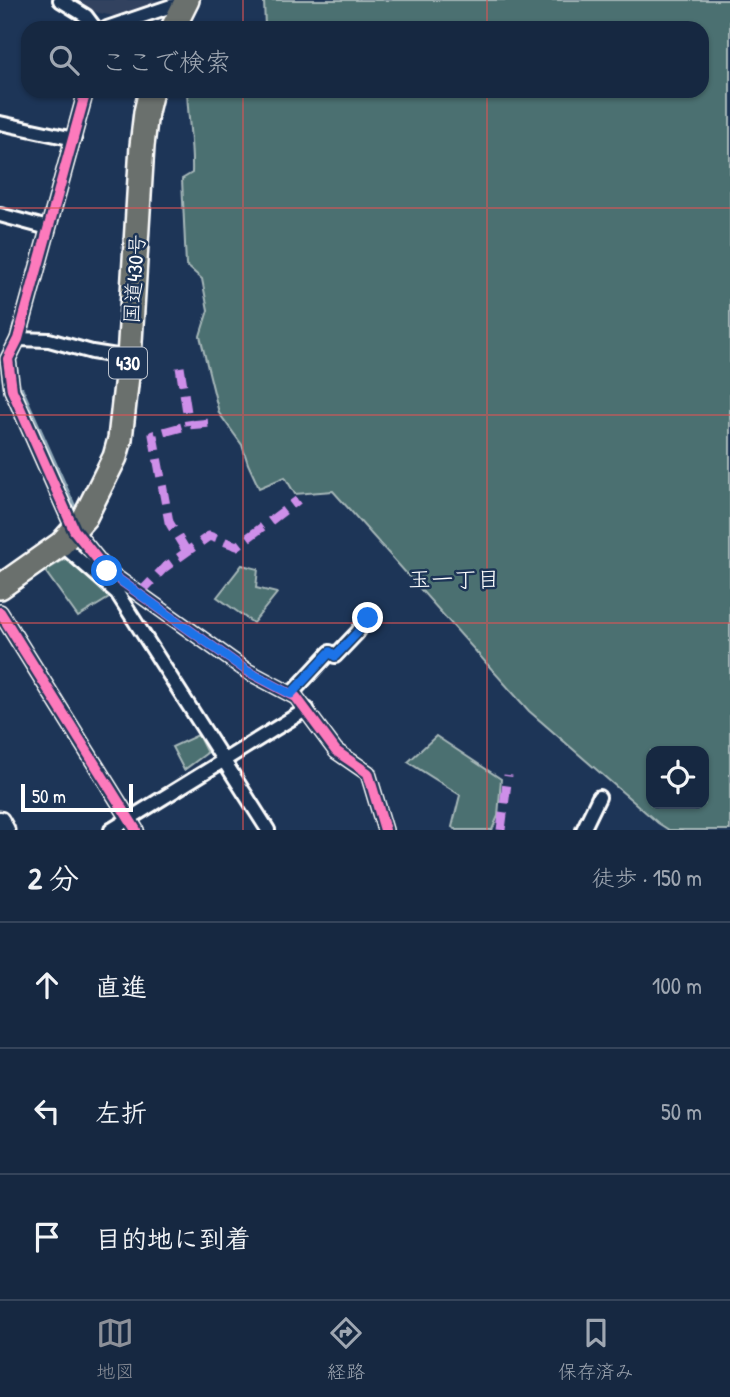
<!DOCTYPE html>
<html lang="ja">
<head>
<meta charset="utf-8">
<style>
	:root { --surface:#162841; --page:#23344c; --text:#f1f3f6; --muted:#9ea6b1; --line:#35445a; --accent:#8c9099 }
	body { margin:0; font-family:"Patrick Hand","Klee One",sans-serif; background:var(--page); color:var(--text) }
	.controls { position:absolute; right:21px; bottom:21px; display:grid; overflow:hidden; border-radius:14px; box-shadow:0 2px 5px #0004 }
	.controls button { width:63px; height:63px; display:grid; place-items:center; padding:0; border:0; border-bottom:2px solid var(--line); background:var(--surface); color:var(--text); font:35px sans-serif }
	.scale { position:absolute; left:21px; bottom:18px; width:112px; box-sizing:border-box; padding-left:7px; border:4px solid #fff; border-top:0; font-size:19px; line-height:24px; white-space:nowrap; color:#fff; -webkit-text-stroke:5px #1d3557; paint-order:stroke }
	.stop { position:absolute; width:21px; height:21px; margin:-16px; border:5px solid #1a73e8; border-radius:50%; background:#fff }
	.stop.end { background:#1a73e8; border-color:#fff; box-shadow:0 2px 7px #0008 }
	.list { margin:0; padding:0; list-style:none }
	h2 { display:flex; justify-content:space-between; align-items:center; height:91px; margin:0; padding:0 28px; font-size:30px }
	h2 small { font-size:23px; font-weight:400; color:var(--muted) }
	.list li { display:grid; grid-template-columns:46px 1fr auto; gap:21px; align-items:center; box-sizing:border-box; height:126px; padding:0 28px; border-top:2px solid var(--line) }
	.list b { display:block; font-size:26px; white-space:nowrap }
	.list em { font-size:23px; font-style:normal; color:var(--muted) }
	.icon { flex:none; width:38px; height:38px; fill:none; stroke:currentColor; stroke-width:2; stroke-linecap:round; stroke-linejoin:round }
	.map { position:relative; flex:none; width:730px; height:830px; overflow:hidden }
	.search { position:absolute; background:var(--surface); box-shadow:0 2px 5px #0004; left:21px; right:21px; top:21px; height:77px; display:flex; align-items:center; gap:18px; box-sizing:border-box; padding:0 24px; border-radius:21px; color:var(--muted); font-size:26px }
	.sheet { height:469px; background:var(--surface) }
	nav { display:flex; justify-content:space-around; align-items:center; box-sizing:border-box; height:98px; border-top:2px solid var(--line); background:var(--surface); font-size:19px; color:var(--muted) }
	nav a { display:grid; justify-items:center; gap:4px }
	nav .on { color:var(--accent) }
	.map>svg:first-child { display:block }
	.built { fill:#33425f }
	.green { fill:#4c6f71; stroke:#a6b7b8; stroke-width:2; fill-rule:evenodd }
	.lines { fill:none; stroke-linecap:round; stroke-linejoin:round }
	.stream { stroke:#8aa4b4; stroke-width:4.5 }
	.street-casing { stroke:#fff; stroke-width:18 }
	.secondary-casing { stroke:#fff; stroke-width:23 }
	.highway-casing { stroke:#fff; stroke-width:28 }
	.street { stroke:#1d3557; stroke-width:12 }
	.secondary { stroke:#1d3557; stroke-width:18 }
	.highway { stroke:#6b706d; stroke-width:23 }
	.quiet { stroke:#ce8fe9; stroke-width:9; stroke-dasharray:18 9; stroke-linecap:butt }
	.cycleway-casing { stroke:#1d3557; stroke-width:15 }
	.cycleway { stroke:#fd7abc; stroke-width:10 }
	.route { stroke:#1a73e8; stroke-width:9 }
	.grid { fill:none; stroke:#de5353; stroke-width:2; stroke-opacity:0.55 }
	.labels { text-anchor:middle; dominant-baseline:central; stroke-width:5; stroke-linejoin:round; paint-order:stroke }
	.shield { fill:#1d3557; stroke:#bbc2cd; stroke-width:2 }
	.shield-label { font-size:19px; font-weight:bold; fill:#fff }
	.street-label { font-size:21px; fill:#fff; stroke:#1d3557 }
	.neighbourhood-label { font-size:23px; fill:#fff; stroke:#1d3557 }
</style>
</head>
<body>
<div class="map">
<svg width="730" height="830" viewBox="0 0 730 830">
	<rect width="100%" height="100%" fill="#1d3557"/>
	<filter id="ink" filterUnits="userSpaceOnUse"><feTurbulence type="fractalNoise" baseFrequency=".0143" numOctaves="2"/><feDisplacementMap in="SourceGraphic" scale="14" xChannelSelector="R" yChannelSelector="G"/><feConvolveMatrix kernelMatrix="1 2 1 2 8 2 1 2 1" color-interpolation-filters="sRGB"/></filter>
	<g filter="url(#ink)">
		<polygon class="built" points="71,0 165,0 123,18 95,12"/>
		<g class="green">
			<path d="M264,0H730V830H669L658,823L529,711L333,491L295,494L285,477L259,488L248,464L242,445L219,413L200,336L208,310L202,279L186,265L182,179L192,173C193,145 188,119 187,91H702V28H265ZM704,751V804H651V751Z"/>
			<polygon points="69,557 109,598 78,617 45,571"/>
			<polygon points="242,565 258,569 256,588 277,593 253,623 217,597"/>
			<polygon points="198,735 207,753 184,770 172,747"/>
			<polygon points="436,736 501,779 498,816 492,830 457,830 452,827 460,795 408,762"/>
		</g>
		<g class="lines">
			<polyline class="stream" points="21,388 76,511"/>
			<defs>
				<g id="street">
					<polyline points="60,0 86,16 95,28"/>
					<polyline points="107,28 186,1"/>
					<polyline points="86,91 18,339 8,359 12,390 74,530 107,571 247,671 296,697 336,751 368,773 385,830"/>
					<polyline points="0,123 74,139"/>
					<polyline points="0,215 48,228"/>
					<polyline points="18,339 49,340 92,352 129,358"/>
					<polyline points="61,544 117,593 268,830"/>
					<polyline points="0,612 136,830"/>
					<polyline points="291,694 330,652 335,656 357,633 368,618"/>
					<polyline points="111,830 307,709"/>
					<polyline points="583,830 599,797"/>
				</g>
				<polyline id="secondary" points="0,821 5,830"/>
				<g id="highway">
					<polyline points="173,28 187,0"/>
					<polyline points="0,587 61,544 85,517 115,457 120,439 129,358 142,146 146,112 151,91"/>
				</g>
			</defs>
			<use href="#street" class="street-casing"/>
			<use href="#secondary" class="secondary-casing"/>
			<use href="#highway" class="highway-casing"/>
			<use href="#street" class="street"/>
			<use href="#secondary" class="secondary"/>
			<use href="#highway" class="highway"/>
			<g class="quiet">
				<polyline points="180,367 189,425"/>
				<polyline points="187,552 169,522 153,435 189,425 210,423"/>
				<polyline points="139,594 164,568 209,536 237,546 298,500"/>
				<polyline points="501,830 508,775"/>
			</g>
			<defs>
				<g id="cycleway">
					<polyline points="86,91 18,339 8,359 12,390 74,530 107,571 247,671 296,697 336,751 368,773 385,830"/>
					<polyline points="0,612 136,830"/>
				</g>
			</defs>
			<use href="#cycleway" class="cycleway-casing"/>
			<use href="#cycleway" class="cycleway"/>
		</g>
	</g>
	<g class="lines" filter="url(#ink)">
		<polyline class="route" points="107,571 247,671 291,694 330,652 335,656 357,633 368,618"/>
	</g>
	<path class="grid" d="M243,0V28M487,0V28M243,91V830M487,91V830M0,208H730M0,415H730M0,623H730"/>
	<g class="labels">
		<rect class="shield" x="109" y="347.5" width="38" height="31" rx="5"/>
		<g class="shield-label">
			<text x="128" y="363">430</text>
		</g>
		<g class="street-label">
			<text transform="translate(134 279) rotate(-86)">国道430号</text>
		</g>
		<g class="neighbourhood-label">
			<text x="454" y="578">玉一丁目</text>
		</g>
	</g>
</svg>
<div class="controls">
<button><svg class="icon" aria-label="locate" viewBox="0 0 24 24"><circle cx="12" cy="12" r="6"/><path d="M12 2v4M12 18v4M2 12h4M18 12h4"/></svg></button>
</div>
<div class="scale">50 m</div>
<div class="stop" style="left:107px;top:571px"></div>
<div class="stop end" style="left:368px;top:618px"></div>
<div class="search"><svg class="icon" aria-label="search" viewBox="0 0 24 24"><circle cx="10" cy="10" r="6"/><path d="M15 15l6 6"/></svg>ここで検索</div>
</div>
<section class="sheet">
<h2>2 分<small>徒歩 · 150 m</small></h2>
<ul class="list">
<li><svg class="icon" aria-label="ahead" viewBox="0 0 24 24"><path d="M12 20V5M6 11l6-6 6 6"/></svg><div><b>直進</b></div><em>100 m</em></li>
<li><svg class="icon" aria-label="left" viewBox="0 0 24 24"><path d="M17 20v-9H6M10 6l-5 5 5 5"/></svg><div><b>左折</b></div><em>50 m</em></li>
<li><svg class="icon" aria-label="arrive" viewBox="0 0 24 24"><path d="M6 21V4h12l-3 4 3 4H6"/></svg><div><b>目的地に到着</b></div></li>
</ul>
</section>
<nav>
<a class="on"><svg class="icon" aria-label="map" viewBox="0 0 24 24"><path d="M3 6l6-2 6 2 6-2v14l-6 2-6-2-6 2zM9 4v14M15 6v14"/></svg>地図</a>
<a><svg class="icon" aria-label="directions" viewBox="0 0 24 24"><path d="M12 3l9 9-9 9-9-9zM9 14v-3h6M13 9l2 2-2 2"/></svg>経路</a>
<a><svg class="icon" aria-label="saved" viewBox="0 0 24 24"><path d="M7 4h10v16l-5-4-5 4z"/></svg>保存済み</a>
</nav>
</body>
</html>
